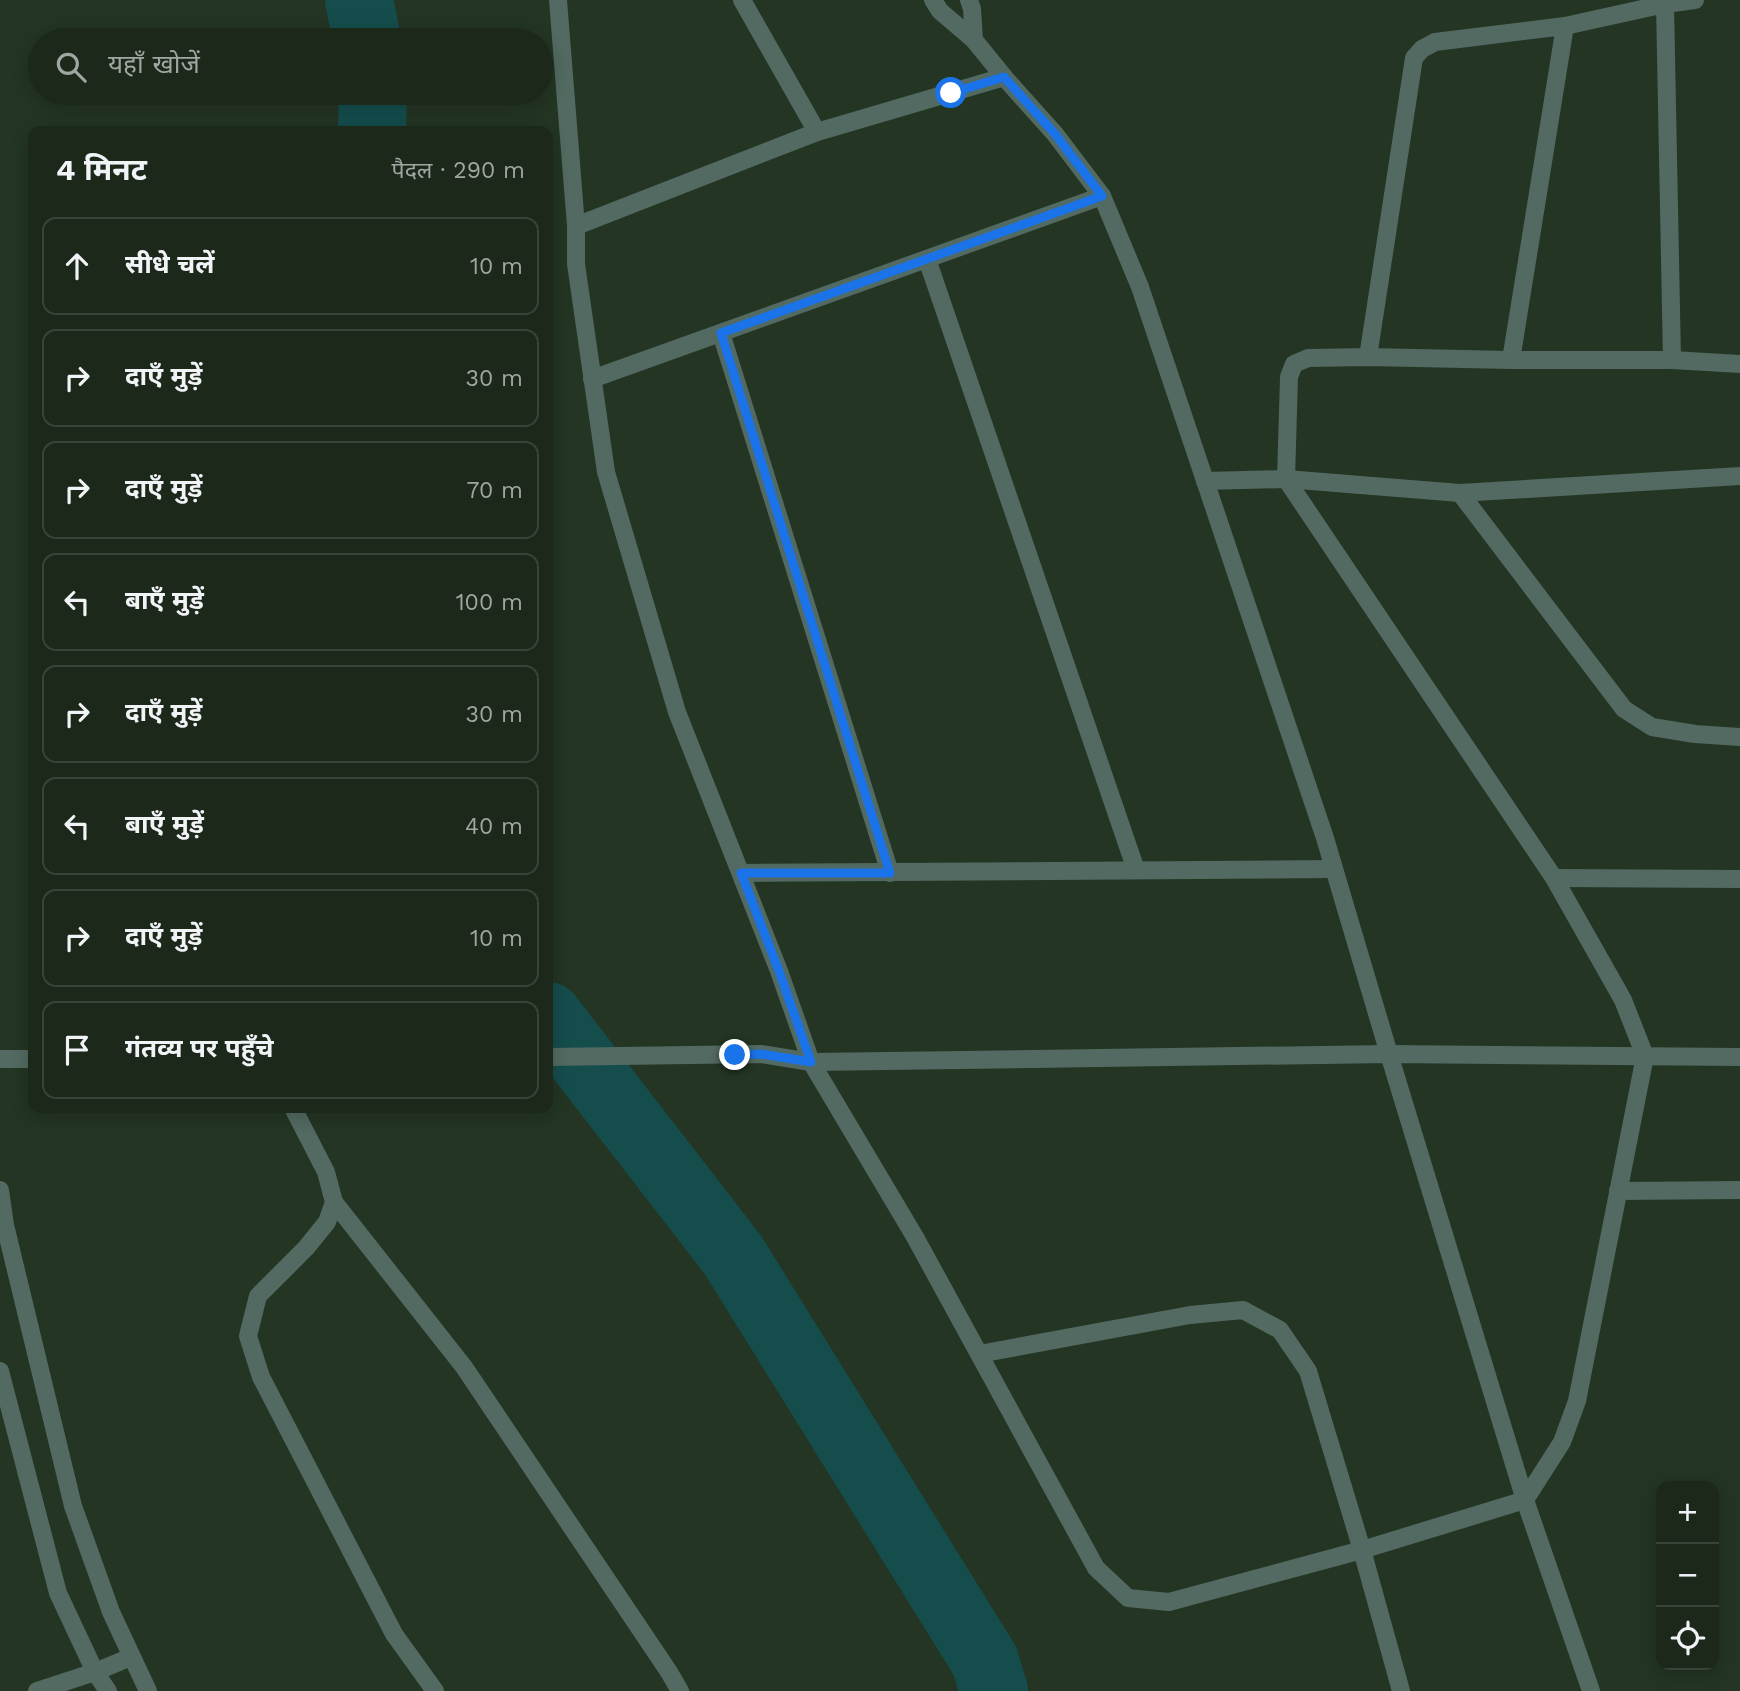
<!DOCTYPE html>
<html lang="hi">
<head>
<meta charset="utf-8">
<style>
	:root { --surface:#1b281a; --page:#243023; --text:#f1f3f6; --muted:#a0a6a2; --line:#394439 }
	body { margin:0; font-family:"Work Sans","Noto Sans Devanagari",sans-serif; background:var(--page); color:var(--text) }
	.controls { position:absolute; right:21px; bottom:21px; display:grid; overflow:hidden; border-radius:14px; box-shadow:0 4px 18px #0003 }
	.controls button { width:63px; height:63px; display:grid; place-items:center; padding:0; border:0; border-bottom:2px solid var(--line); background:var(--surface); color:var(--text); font:35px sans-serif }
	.stop { position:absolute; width:21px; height:21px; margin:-16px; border:5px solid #1a73e8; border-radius:50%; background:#fff }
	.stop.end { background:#1a73e8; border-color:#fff; box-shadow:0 2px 7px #0008 }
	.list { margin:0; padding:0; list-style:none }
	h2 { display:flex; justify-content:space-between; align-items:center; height:91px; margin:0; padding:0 28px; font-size:30px }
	h2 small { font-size:23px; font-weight:400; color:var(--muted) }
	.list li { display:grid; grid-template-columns:46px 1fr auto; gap:21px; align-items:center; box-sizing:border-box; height:98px; margin:0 14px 14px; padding:0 14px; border:2px solid var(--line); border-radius:14px }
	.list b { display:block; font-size:26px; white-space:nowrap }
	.list em { font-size:23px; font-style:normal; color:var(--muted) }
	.icon { flex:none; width:38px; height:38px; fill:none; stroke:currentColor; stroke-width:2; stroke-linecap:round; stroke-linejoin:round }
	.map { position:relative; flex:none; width:1740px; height:1691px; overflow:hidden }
	.search { position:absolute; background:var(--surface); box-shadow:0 4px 18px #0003; left:28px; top:28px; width:525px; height:77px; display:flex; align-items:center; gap:18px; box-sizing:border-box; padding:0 24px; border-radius:38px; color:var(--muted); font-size:26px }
	.panel { position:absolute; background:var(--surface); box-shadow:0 4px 18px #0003; left:28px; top:126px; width:525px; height:987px; border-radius:14px }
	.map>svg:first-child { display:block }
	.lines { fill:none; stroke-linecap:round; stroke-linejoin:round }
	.river { stroke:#154d4d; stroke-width:68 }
	.minor { stroke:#526a61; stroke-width:18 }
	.route { stroke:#1a73e8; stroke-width:9 }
</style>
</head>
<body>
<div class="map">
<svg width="1740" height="1691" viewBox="0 0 1740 1691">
	<rect width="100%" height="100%" fill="#243523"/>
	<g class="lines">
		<g class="river">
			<polyline points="359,0 367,40"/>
			<polyline points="372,131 373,93"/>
			<polyline points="548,1016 733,1255 985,1661 994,1691"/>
		</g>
		<g class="minor">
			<polyline points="558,0 576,226 576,264 606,472 677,712 779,971 811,1062 915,1237 1096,1568 1128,1598 1169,1602 1362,1550 1525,1500 1562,1442 1577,1401 1645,1056 1623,1000 1554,878 1286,479 1289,377 1294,364 1308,358 1368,357 1511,360 1672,360 1740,364"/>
			<polyline points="742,0 817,132"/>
			<polyline points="933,0 940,11 974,40 1004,77 1055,134 1102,196 1140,287 1325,838 1389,1054 1525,1500 1591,1691"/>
			<polyline points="969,0 972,9 974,40"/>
			<polyline points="1665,4 1672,360"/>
			<polyline points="576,226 817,132 1004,77"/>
			<polyline points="927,259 1136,870"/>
			<polyline points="721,333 890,873"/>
			<polyline points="1368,357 1414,58 1422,49 1435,42 1565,26 1665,4 1695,0"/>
			<polyline points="1511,360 1565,26"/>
			<polyline points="592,379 1102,196"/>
			<polyline points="1205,481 1286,479 1460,493 1740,476"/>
			<polyline points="1460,493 1624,709 1652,727 1695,734 1740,737"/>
			<polyline points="741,873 1334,869"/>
			<polyline points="1554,878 1740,879"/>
			<polyline points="548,1057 761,1054 811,1062 1389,1054 1740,1057"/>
			<polyline points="0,1059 33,1059"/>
			<polyline points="293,1108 326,1172 334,1202 327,1222 306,1248 258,1296 248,1336 261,1377 394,1634 435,1691"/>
			<polyline points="0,1190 5,1225 73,1506 111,1612 148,1691"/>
			<polyline points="1618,1191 1740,1190"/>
			<polyline points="334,1202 464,1367 669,1672 680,1691"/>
			<polyline points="979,1354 1190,1315 1243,1310 1280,1330 1308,1371 1362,1550 1401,1691"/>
			<polyline points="0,1371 58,1593 95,1672 108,1691"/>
			<polyline points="37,1691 95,1672 131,1657"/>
		</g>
	</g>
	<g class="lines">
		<polyline class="route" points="735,1055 761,1054 811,1062 779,971 741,873 890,873 721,333 1102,196 1055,134 1004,77 951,93"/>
	</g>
</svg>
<div class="controls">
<button>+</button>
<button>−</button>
<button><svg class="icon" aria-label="locate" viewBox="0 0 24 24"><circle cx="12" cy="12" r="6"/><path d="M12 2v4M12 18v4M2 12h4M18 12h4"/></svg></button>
</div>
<div class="stop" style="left:951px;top:93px"></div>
<div class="stop end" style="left:735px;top:1055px"></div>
<div class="search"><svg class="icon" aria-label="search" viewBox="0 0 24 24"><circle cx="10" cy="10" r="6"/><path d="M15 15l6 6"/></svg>यहाँ खोजें</div>
<section class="panel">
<h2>4 मिनट<small>पैदल · 290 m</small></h2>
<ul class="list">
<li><svg class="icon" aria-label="ahead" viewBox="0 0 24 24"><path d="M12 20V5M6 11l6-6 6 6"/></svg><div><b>सीधे चलें</b></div><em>10 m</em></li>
<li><svg class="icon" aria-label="right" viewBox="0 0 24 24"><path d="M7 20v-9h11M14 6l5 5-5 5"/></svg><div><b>दाएँ मुड़ें</b></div><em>30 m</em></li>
<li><svg class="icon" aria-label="right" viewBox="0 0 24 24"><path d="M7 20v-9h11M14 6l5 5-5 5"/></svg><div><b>दाएँ मुड़ें</b></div><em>70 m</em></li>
<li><svg class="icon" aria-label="left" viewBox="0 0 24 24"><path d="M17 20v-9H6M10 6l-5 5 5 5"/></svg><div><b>बाएँ मुड़ें</b></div><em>100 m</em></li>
<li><svg class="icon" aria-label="right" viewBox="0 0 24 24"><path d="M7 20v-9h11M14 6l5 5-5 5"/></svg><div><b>दाएँ मुड़ें</b></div><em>30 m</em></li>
<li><svg class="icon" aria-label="left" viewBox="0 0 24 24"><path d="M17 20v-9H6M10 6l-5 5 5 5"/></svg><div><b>बाएँ मुड़ें</b></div><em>40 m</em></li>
<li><svg class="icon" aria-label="right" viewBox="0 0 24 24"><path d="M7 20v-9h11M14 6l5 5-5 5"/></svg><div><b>दाएँ मुड़ें</b></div><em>10 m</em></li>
<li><svg class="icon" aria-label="arrive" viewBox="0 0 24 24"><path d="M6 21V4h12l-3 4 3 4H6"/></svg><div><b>गंतव्य पर पहुँचे</b></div></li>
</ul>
</section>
</div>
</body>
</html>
